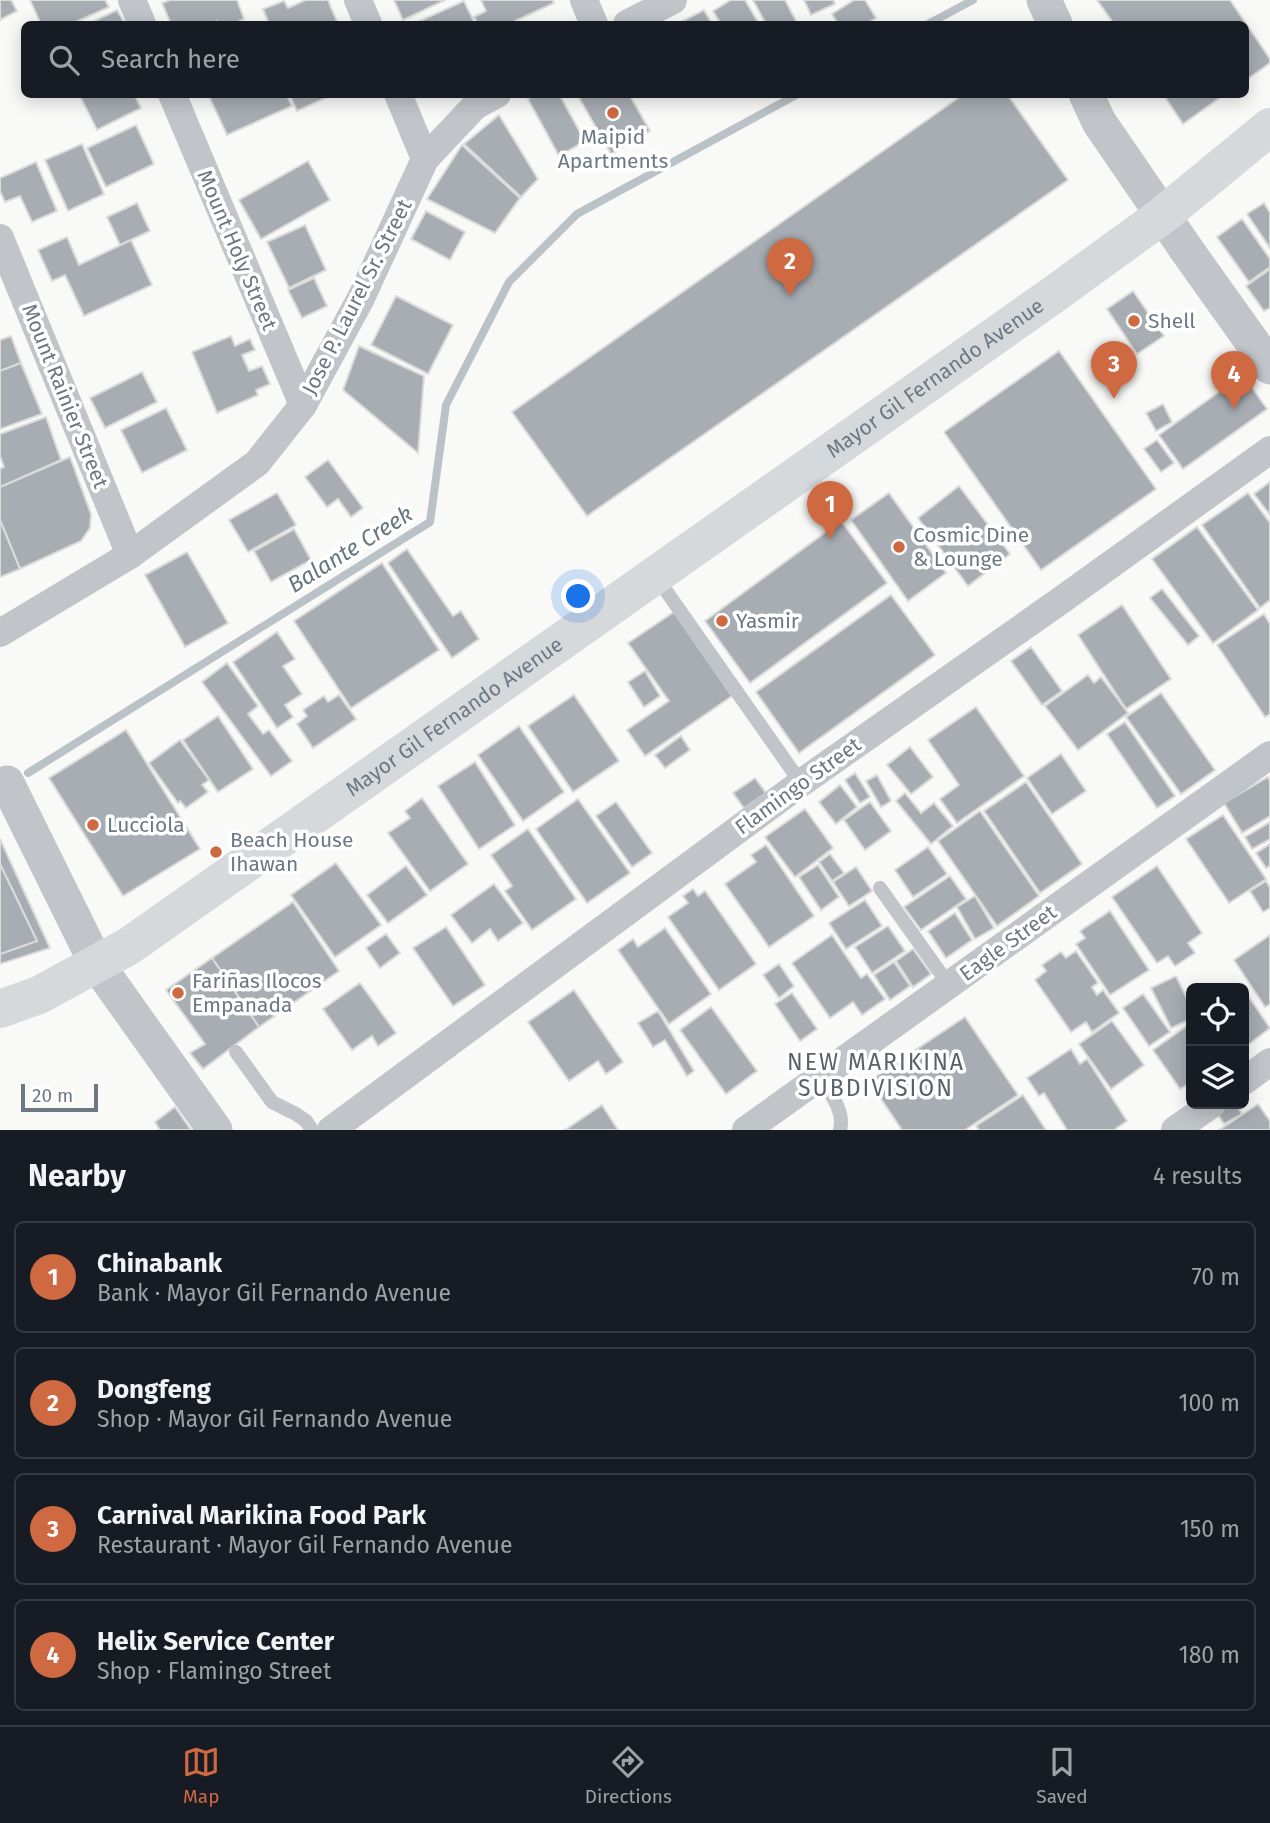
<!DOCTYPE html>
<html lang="en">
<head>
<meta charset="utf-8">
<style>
	:root { --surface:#171b24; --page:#242831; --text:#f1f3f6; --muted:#9ea1a6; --line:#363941; --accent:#cf6941 }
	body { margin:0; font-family:"Fira Sans",sans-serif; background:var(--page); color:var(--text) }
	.controls { position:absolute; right:21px; bottom:21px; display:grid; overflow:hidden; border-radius:10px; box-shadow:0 4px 18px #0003 }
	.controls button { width:63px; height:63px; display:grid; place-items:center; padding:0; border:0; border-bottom:2px solid var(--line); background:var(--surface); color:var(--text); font:35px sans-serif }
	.scale { position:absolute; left:21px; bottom:18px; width:77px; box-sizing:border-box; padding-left:7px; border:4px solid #6c7884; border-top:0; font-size:19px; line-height:24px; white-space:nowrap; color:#6c7884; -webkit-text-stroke:5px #fff; paint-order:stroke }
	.you { position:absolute; left:579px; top:597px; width:24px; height:24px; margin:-18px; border:5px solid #fff; border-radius:50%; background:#1a73e8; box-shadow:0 0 0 10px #1a73e833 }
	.badge { display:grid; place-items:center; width:46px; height:46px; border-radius:50%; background:var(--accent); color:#fff; font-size:23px; font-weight:700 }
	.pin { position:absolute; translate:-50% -58px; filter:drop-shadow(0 2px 4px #0008) }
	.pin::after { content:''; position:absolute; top:37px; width:24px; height:21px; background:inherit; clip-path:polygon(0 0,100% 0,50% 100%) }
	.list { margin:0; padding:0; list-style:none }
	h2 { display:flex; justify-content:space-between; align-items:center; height:91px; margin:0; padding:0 28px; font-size:30px }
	h2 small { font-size:23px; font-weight:400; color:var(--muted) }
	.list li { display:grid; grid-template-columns:46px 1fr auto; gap:21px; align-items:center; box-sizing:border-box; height:112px; margin:0 14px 14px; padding:0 14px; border:2px solid var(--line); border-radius:10px }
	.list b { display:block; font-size:26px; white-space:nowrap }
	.list p { margin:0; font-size:23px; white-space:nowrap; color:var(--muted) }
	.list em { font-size:23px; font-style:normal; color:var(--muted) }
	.icon { flex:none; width:38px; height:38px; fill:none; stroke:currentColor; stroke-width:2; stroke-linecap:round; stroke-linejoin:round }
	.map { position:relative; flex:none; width:1270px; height:1130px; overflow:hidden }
	.search { position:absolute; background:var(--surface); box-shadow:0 4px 18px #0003; left:21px; right:21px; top:21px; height:77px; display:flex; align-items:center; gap:18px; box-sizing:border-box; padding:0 24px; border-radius:10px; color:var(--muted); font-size:26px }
	.sheet { height:595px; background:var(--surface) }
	nav { display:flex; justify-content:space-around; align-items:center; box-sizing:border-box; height:98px; border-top:2px solid var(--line); background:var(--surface); font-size:19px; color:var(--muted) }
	nav a { display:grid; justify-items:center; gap:4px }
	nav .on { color:var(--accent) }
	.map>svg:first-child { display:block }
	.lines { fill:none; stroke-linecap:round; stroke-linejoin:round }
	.stream { stroke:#bac2c7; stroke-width:8 }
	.building { fill:#a7adb3; stroke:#dbdbd9; stroke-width:2 }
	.service { stroke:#c1c4c8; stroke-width:14 }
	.minor { stroke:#c1c4c8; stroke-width:28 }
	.tertiary { stroke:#c1c4c8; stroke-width:35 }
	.secondary { stroke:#d6d9dc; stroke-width:38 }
	.poi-dot { fill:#cf6941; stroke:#fff; stroke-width:2.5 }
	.labels { text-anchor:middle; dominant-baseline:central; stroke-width:7; stroke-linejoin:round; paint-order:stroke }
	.poi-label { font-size:21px; fill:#6c7884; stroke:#fff; text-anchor:start }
	.street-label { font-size:21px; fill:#6c7884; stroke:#fff }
	.water-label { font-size:23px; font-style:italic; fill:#67777f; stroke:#fff }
	.neighbourhood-label { font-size:23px; letter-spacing:2px; fill:#59626a; stroke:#fff }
</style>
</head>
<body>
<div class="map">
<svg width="1270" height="1130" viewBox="0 0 1270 1130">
	<rect width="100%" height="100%" fill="#f9f9f7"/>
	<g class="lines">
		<g class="stream">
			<polyline points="928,24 973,0"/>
			<polyline points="28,773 430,522 446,405 509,282 577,214 798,94"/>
		</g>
	</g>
	<g class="building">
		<polygon points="0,0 11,0 17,11 0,20"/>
		<polygon points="30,0 105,0 109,7 71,24 41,24"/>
		<polygon points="171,0 237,0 244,19 233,24 232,22 225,24 219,24 217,21 209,24 171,24 162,3"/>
		<polygon points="306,0 328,0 338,24 263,24 268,21 263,9 284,1 288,8"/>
		<polygon points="394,0 445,0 403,20"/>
		<polygon points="481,0 552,0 554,3 515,21 517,24 478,24 474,17 486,11"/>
		<polygon points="731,0 745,0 759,24 721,24 713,11"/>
		<polygon points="753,0 785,0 797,23 794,24 766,24"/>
		<polygon points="804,0 833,0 835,4 811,15"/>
		<polygon points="854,0 865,0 876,18 866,24 838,24 832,14"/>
		<polygon points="1097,0 1230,0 1270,59 1270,63 1246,80 1246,24 1114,24"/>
		<polygon points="464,1 475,24 413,24"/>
		<polygon points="117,10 125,24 88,24"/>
		<polygon points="704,10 712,24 677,24"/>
		<polygon points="79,94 134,94 141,108 97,130"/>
		<polygon points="208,94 286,94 292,106 227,135"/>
		<polygon points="289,94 334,94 297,111"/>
		<polygon points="537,94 559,94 585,141 559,156 528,99"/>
		<polygon points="577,94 629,94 650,131 611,154"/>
		<polygon points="964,94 1007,94 1068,180 587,516 512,412"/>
		<polygon points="1163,94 1225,94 1183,124"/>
		<polygon points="499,115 538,179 521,197 464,144"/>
		<polygon points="136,125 154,164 106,187 87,148"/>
		<polygon points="82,144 104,194 68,211 45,160"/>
		<polygon points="462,145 520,198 495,233 427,199"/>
		<polygon points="308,161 330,200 261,239 239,200"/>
		<polygon points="36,162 57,211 32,222 20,196 5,202 0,191 0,178"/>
		<polygon points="137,203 150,231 120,245 107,217"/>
		<polygon points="1264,203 1270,213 1270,248 1247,214"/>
		<polygon points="426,211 465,232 450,260 411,239"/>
		<polygon points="1242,219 1270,259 1270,267 1249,282 1217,237"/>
		<polygon points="305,225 326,270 289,288 267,242"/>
		<polygon points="67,237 79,265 131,240 152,285 84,316 65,275 52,281 38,250"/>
		<polygon points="1270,269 1270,308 1264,311 1246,286"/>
		<polygon points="314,278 327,306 302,318 288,290"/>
		<polygon points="1133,291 1164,336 1137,354 1107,309"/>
		<polygon points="396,296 453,325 428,374 371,345"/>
		<polygon points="11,336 21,363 0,371 0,340"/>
		<polygon points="231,336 235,346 250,339 255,350 242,355 249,371 262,366 270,384 256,390 258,395 217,413 192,352"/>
		<polygon points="359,346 424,376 418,453 343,390"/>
		<polygon points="1059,351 1156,489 1041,570 944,432"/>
		<polygon points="21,363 42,414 0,429 0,371"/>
		<polygon points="142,372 157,402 105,428 90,398"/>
		<polygon points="1243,375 1267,409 1183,469 1159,435"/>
		<polygon points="1163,404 1172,422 1156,431 1146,413"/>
		<polygon points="166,408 187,450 142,473 121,430"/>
		<polygon points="46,417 61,460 0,487 0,469 4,467 0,456 0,434"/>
		<polygon points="1157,440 1174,463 1161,472 1144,449"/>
		<polygon points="70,457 91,514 90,528 81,541 20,569 0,520 0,487"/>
		<polygon points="328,460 363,508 351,517 338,499 327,507 305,477"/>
		<polygon points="1270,482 1270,515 1254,494"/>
		<polygon points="959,486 1010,554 968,586 918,518"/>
		<polygon points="277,493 296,525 248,552 229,520"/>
		<polygon points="889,493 946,573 908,601 851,520"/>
		<polygon points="1248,493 1270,523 1270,600 1260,608 1202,525"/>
		<polygon points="0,520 20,569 0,577"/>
		<polygon points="841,521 887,583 750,683 705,621"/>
		<polygon points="1197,527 1258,610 1213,643 1152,559"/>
		<polygon points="294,529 311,560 271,582 254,551"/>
		<polygon points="407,549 453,616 461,611 479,639 452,658 388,563"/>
		<polygon points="187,552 228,623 185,647 145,575"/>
		<polygon points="382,563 439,650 351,708 294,621"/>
		<polygon points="1162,589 1199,636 1188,645 1150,598"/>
		<polygon points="891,595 935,655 799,753 756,692"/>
		<polygon points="1122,605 1171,679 1126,709 1078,635"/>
		<polygon points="674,612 732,696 645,756 627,730 669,701 628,643"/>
		<polygon points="1264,614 1270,624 1270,714 1265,717 1217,645"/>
		<polygon points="277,632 295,659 283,666 302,694 285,705 293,717 277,728 233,662"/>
		<polygon points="1031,647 1062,691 1042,705 1011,661"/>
		<polygon points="227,663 258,706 248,714 263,734 269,730 292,761 271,776 202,682"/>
		<polygon points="645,671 660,696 644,707 628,682"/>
		<polygon points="1088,675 1094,683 1101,677 1128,713 1078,750 1045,706"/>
		<polygon points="1161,693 1215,770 1181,794 1126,717"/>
		<polygon points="339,695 356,719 313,748 297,724 307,716 303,710 324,696 328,702"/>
		<polygon points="574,695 619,761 573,792 528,726"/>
		<polygon points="976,707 1024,776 957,823 940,799 959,785 928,740"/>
		<polygon points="218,716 253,769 218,792 183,740"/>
		<polygon points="1125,722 1175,796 1157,808 1107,734"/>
		<polygon points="519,726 564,792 523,821 478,755"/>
		<polygon points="126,730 200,849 123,896 49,778"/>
		<polygon points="681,736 690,750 665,768 655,755"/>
		<polygon points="180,740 209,780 202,785 208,792 186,808 180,801 178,803 149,763"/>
		<polygon points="910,747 933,777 911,794 887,765"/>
		<polygon points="1061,754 1086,791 1052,814 1027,778"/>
		<polygon points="475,762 515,825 479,849 438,786"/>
		<polygon points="855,773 870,797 860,803 845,780"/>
		<polygon points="877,775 891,801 881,807 866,781"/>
		<polygon points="1268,777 1270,781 1270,816 1242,833 1224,803"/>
		<polygon points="755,778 766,793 744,808 733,793"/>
		<polygon points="1026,782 1082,864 1040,893 984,811"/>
		<polygon points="840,785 857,807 836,824 819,802"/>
		<polygon points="905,793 921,813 934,803 953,826 931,844 896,801"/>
		<polygon points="422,798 468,864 430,891 388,833 410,818 405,811"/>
		<polygon points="578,799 630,873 587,903 536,829"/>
		<polygon points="616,802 652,853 632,867 596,816"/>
		<polygon points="870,802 891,831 865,850 844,820"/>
		<polygon points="805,809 833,848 795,877 765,837"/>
		<polygon points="980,811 1039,896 997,926 938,841"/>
		<polygon points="1223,815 1266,879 1229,903 1186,839"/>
		<polygon points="1270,822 1270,839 1252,849 1245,837"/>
		<polygon points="528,829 576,899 532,930 505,891 512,886 491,855"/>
		<polygon points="0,839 50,948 0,964 0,954 37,941 0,864"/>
		<polygon points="1270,844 1270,866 1266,868 1256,853"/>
		<polygon points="766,845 814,916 769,947 725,884 756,862 751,855"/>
		<polygon points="928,847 947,874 913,897 895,870"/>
		<polygon points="830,854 844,873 832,881 819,862"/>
		<polygon points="336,863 381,925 335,957 291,895"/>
		<polygon points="0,864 37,941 0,954"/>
		<polygon points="818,865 839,897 821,910 799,877"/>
		<polygon points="406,866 427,895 388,923 367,895"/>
		<polygon points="1157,866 1202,933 1188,943 1195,953 1175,966 1168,956 1157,963 1112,897"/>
		<polygon points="856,867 872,891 849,906 833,882"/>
		<polygon points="950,876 966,899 921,930 904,907"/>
		<polygon points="1266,881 1270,888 1270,908 1263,912 1250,891"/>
		<polygon points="494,884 523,923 498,941 490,929 472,943 451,915"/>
		<polygon points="693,889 698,896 705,891 756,964 719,990 668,917 688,903 683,896"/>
		<polygon points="975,896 994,928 975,939 957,907"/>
		<polygon points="865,900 882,926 846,949 829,923"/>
		<polygon points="293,902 339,971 259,1027 212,958"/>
		<polygon points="1110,911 1149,970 1110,995 1076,944 1085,938 1080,931"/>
		<polygon points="955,913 972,940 946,958 928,931"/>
		<polygon points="888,926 905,951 872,973 855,947"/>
		<polygon points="446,927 485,985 453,1006 413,948"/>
		<polygon points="665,928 711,994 669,1024 618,950 633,939 638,947"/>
		<polygon points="386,934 400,953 380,968 366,948"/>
		<polygon points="832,935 861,978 867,974 885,999 862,1015 853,1002 830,1018 792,963"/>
		<polygon points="1270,935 1270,1004 1265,1007 1234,960"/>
		<polygon points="913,949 931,974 913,987 896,961"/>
		<polygon points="1076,951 1098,983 1092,987 1097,995 1103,990 1119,1013 1092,1032 1086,1022 1071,1032 1035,980 1046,971 1042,965 1061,952 1066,958"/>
		<polygon points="212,958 259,1027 203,1069 190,1053 205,1044 166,990"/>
		<polygon points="894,962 910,986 890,1000 874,975"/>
		<polygon points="779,964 794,986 779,998 763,975"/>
		<polygon points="1176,976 1191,1007 1191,1019 1171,1028 1151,988"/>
		<polygon points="360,983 396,1033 378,1046 372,1036 352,1050 323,1009"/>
		<polygon points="574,990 623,1062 606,1074 598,1061 569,1081 528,1022"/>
		<polygon points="1244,990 1270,1028 1244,1048"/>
		<polygon points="792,993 817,1029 800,1041 775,1004"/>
		<polygon points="1143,994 1170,1032 1149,1046 1123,1008"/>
		<polygon points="711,1007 757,1071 726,1094 680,1030"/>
		<polygon points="658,1011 694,1071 687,1076 665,1040 653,1047 638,1023"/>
		<polygon points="965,1017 1018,1095 965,1130 902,1130 869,1081"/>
		<polygon points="1112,1021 1144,1065 1111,1089 1079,1044"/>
		<polygon points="1191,1023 1191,1082 1180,1089 1153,1050"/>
		<polygon points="1071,1049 1080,1064 1087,1059 1127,1121 1114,1130 1067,1130 1044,1093 1039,1096 1027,1078"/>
		<polygon points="1023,1095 1046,1130 979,1130 976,1126"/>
		<polygon points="1231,1104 1236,1104 1242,1114 1224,1124 1217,1113"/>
		<polygon points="1258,1104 1270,1121 1270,1130 1219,1130"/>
		<polygon points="602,1105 618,1130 565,1130"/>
		<polygon points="175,1107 191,1130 160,1130 155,1122"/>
	</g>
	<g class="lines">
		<g class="service">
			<polyline points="657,578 801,783"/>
			<polyline points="880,888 949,985"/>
			<polyline points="236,1052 272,1102 296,1114 306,1121 312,1130"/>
			<path d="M820,1077C830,1093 845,1111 840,1130"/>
		</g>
		<g class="minor">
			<polyline points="132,0 142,24"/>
			<polyline points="358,0 368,24"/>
			<polyline points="584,0 594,24"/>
			<polyline points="627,24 673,0"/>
			<polyline points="172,94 303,405"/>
			<polyline points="398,94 425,159"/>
			<polyline points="0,238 130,555"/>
			<polyline points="0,633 130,555 257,463 303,405 361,298 425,159 475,106 497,94"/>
			<polyline points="1244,1081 1270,1062"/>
			<polyline points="331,1130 801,783 1060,601 1270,450"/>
			<polyline points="746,1130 1270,755"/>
			<polyline points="1175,1130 1212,1104"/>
		</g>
		<g class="tertiary">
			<polyline points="1044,0 1055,24"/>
			<polyline points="1086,94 1099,122 1186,249 1270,367"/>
			<polyline points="0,786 7,783 96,963 215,1130"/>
		</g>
		<path class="secondary" id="s1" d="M0,1009L39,995L129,946L1053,295L1163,215L1270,127"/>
	</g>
	<g class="poi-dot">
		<circle cx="613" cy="113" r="7"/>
		<circle cx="1134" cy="321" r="7"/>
		<circle cx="899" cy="547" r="7"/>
		<circle cx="722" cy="621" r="7"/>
		<circle cx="93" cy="825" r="7"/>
		<circle cx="216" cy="852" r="7"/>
		<circle cx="178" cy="993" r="7"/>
	</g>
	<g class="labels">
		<g class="poi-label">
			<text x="613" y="137" text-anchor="middle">Maipid<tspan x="613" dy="24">Apartments</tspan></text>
			<text x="1148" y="321">Shell</text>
			<text x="913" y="535">Cosmic Dine<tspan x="913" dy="24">&amp; Lounge</tspan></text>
			<text x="736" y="621">Yasmir</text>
			<text x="107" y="825">Lucciola</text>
			<text x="230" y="840">Beach House<tspan x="230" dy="24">Ihawan</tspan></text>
			<text x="192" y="981">Fariñas Ilocos<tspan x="192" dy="24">Empanada</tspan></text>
		</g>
		<g class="street-label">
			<text transform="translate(237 250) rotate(67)">Mount Holy Street</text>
			<text transform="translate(357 297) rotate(-63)">Jose P. Laurel Sr. Street</text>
			<text stroke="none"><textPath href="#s1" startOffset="1130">Mayor Gil Fernando Avenue</textPath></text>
			<text transform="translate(65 396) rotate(68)">Mount Rainier Street</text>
			<text stroke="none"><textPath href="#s1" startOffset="542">Mayor Gil Fernando Avenue</textPath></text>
			<text transform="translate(798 786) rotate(-36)">Flamingo Street</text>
			<text transform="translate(1008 943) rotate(-36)">Eagle Street</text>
		</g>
		<g class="water-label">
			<text transform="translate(350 549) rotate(-32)">Balante Creek</text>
		</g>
		<g class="neighbourhood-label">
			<text x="876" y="1062">NEW MARIKINA<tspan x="876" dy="26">SUBDIVISION</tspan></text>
		</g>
	</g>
</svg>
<div class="controls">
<button><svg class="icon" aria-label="locate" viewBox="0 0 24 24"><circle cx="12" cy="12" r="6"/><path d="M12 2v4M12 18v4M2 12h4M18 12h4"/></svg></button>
<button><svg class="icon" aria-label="layers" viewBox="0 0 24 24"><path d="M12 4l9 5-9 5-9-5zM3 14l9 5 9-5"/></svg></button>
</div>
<div class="scale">20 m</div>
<div class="you"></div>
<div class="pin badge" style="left:830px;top:539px">1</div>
<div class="pin badge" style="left:790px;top:296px">2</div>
<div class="pin badge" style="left:1114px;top:399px">3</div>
<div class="pin badge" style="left:1234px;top:409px">4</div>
<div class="search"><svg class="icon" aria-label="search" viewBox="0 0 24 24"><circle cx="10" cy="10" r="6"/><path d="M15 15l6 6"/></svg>Search here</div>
</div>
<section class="sheet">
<h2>Nearby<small>4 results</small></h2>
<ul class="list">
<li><span class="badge">1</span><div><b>Chinabank</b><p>Bank · Mayor Gil Fernando Avenue</p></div><em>70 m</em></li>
<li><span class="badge">2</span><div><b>Dongfeng</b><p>Shop · Mayor Gil Fernando Avenue</p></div><em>100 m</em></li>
<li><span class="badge">3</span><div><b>Carnival Marikina Food Park</b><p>Restaurant · Mayor Gil Fernando Avenue</p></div><em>150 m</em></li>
<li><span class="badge">4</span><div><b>Helix Service Center</b><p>Shop · Flamingo Street</p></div><em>180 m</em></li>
</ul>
</section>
<nav>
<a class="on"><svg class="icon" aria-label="map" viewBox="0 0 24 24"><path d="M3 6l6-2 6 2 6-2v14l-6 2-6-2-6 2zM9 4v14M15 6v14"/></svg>Map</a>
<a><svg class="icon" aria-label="directions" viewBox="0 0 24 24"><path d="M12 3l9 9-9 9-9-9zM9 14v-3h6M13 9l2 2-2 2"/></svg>Directions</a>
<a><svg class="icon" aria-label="saved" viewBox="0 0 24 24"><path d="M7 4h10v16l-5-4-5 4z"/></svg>Saved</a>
</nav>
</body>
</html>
